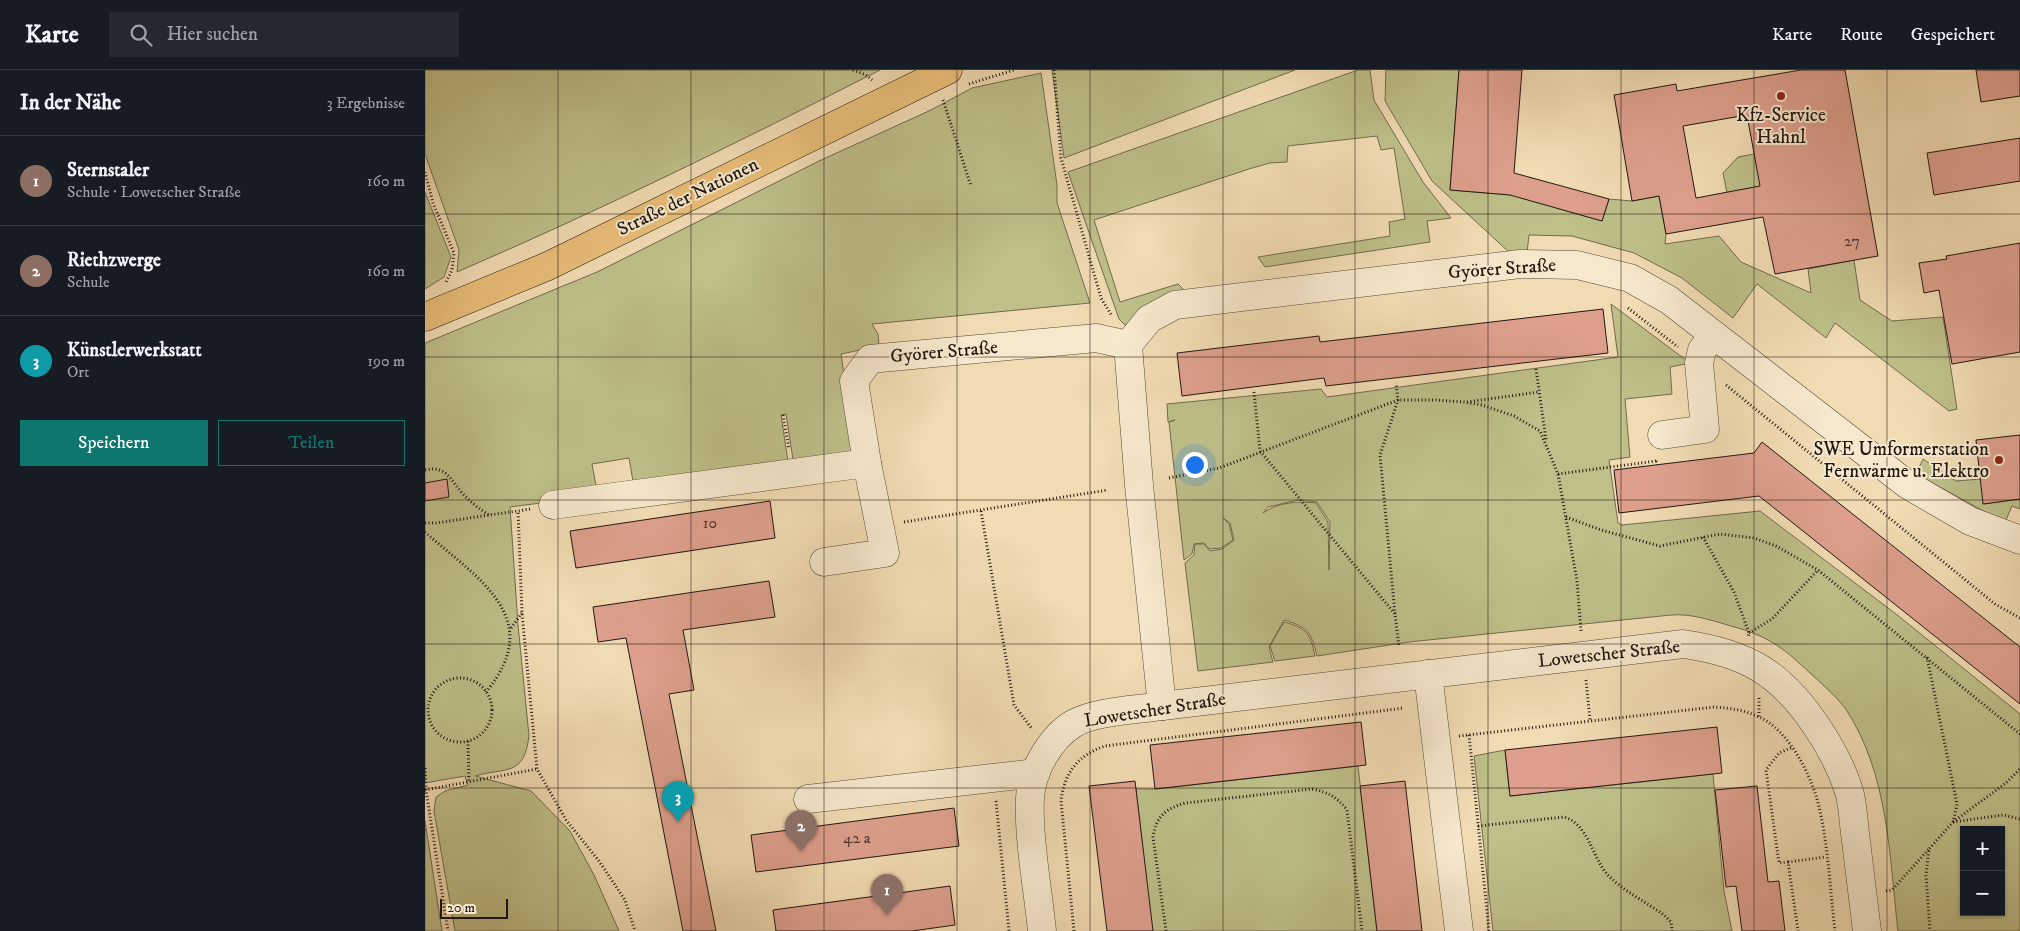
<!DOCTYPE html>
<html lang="de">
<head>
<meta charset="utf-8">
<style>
	:root { --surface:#171b24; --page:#242831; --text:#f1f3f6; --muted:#9ea1a6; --line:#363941; --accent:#0f766e }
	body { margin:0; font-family:"IM FELL DW Pica",serif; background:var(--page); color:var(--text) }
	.controls { position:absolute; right:15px; bottom:15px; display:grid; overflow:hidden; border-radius:0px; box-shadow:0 1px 4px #0004 }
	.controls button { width:45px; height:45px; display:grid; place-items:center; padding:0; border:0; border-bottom:1px solid var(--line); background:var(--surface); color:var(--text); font:25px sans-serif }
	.scale { position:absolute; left:15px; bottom:12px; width:68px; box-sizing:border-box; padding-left:5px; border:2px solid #211711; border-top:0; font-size:14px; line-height:18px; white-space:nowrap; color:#211711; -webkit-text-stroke:4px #f6e8cd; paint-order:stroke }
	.you { position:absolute; left:769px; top:394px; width:18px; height:18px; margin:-12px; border:4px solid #fff; border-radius:50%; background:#1a73e8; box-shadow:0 0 0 8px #1a73e833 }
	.badge { display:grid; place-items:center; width:32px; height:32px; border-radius:50%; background:var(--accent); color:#fff; font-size:16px; font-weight:700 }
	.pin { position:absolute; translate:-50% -41px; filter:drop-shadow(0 1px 2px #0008) }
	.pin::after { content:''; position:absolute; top:26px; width:18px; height:15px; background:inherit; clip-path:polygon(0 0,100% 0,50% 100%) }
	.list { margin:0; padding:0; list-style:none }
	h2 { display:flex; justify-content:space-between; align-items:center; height:65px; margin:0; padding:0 20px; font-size:21px }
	h2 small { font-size:16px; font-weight:400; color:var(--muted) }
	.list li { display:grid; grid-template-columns:32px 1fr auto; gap:15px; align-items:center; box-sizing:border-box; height:90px; padding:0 20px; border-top:1px solid var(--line) }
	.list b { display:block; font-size:19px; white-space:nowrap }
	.list p { margin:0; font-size:16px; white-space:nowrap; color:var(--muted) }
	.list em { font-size:16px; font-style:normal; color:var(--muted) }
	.actions { display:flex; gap:10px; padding:15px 20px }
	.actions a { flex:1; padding:11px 0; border:1px solid var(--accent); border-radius:0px; text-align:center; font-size:18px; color:var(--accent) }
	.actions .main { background:var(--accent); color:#fff }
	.icon { flex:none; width:28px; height:28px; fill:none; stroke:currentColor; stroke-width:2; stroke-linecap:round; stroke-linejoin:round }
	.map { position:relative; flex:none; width:1595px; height:861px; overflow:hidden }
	header { display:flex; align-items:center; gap:30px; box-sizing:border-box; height:70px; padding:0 25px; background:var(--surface); border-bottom:1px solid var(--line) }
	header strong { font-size:24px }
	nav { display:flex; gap:28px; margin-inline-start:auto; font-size:18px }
	.search { width:350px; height:45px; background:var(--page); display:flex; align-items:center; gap:12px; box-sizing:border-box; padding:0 18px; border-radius:0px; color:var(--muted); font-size:19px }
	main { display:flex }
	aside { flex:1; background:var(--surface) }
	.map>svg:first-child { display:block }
	.green { fill:#bebf89; stroke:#706b4d; fill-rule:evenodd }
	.building { fill:#dea08d; stroke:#211711; fill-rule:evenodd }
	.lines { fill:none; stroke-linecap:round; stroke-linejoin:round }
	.minor-casing { stroke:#554839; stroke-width:29 }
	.major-casing { stroke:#211711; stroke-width:29 }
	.path { stroke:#211711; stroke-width:3; stroke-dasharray:1 2.5; stroke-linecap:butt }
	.minor { stroke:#f6e8cd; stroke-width:28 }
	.major { stroke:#e8be79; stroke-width:28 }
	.grid { fill:none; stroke:#211711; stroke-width:1; stroke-opacity:0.55 }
	.poi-dot { fill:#8f2418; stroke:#f6e8cd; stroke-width:2 }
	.labels { text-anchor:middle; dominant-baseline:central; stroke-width:4; stroke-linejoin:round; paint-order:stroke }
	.number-label { font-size:16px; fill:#503930 }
	.poi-label { font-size:19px; fill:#211711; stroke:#f6e8cd }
	.street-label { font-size:19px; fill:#211711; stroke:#f6e8cd }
</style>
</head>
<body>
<header>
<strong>Karte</strong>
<div class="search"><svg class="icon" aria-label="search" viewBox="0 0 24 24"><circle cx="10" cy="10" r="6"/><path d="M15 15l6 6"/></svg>Hier suchen</div>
<nav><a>Karte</a><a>Route</a><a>Gespeichert</a></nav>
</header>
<main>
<aside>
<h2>In der Nähe<small>3 Ergebnisse</small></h2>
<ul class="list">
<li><span class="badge" style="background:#8d6e63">1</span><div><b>Sternstaler</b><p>Schule · Lowetscher Straße</p></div><em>160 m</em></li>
<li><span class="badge" style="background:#8d6e63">2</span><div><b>Riethzwerge</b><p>Schule</p></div><em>160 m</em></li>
<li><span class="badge" style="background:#0f9aa8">3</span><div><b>Künstlerwerkstatt</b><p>Ort</p></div><em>190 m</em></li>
</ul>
<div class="actions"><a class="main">Speichern</a><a>Teilen</a></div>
</aside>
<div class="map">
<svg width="1595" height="861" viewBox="0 0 1595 861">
	<rect width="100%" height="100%" fill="#f1dbb2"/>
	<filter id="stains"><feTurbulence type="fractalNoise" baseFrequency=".004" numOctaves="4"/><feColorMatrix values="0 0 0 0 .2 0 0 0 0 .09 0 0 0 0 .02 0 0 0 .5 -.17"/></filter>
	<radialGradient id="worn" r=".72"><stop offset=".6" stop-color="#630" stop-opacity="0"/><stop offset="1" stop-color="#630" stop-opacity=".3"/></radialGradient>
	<g class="green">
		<path d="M0,0H455C316,71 176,140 32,202L34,180L0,84Z"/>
		<polygon points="627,0 870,0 639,88"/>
		<polygon points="933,0 945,0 949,30 998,112 1026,148 1002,151 1005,172 840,197 833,187 965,166 964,152 980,149 969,78 956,80 952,66 863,76 862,92 845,93 824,99 669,150 695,232 753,214 761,222 724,240 700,255 694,249 643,102"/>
		<polygon points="961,0 1034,0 1025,120 1088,125 1177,151 1184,129 1207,131 1234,126 1241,164 1240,174 1294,166 1316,192 1386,223 1383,199 1429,190 1435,230 1467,251 1518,247 1532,339 1524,341 1410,253 1401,268 1332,214 1308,248 1257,208 1209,183 1147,166 1104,165 1102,183 1086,184 1007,111 960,31"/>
		<path d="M616,3L632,115V133L665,233L447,254L453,264L454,276L416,284L429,377L419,388L369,396L361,344L356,345L364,398L209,417L204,388L167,394L172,421L131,431L85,437L93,555L104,666C99,707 81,697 50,706L106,721L145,761L169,805L194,861H30L9,741L11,727L20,721L43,715L40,706L0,713V273L172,202L394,91L506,40L547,18Z"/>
		<polygon points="1329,84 1332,97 1437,97 1302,123 1298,103 1313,87"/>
		<polygon points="0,122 26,187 19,207 0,219"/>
		<path d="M1186,234L1265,293L1245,297L1247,324L1200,329L1205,387L1184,390L1193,453L1197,455L1335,441L1471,544L1595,644V861H1473C1464,785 1464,704 1420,638C1410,625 1397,614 1385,603C1360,580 1347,568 1313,558C1291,552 1268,543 1246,545L984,572L892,586C886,562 883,557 859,550L844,577L848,592L773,601L760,493L769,485L770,474H779L785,481L797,479L809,470L805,453L798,448L804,454L808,470L796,478L784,479L779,473L769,474L767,484L759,490L744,352L750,350L743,352L742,334L896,319L902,327L1193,287ZM873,430L892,432L905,452L904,500L903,452L891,433C873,431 853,432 838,443L843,437ZM1539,760H1576V842H1539Z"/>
		<polygon points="1498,389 1531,411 1556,409 1559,434 1595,429 1595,439 1587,436 1581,450 1562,443 1491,404"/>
		<path d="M859,552C882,558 885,563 890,586L850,591L845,576Z"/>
		<polygon points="1080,680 1085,726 1288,704 1299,821 1307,861 1068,861 1049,686"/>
		<polygon points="933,696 952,861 727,861 711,719 731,719"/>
		<polygon points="0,751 17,861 0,861"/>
	</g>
	<g class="building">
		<polygon points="1034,0 1097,0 1089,103 1184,129 1177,151 1085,125 1025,120"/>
		<path d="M1376,0H1420L1453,186L1350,204L1338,147L1241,164L1234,126L1207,131L1189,25L1251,14L1252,21ZM1322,45L1335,116L1271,128L1258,56Z"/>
		<polygon points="1551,0 1595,0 1595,26 1556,32"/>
		<polygon points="1595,68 1595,111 1509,125 1502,83"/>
		<polygon points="1595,173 1595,282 1527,294 1514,220 1499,223 1494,193 1522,189 1521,186"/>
		<polygon points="1178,239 1183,283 901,316 899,308 757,326 752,283 894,266 895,272"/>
		<polygon points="1595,365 1595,429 1558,434 1551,370"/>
		<polygon points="1337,372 1595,577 1595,634 1334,426 1194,443 1189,400 1329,383"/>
		<polygon points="22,409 24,427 0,431 0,413"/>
		<polygon points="345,431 350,468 151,498 145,461"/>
		<polygon points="344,511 350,547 258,560 269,620 244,624 291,861 258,861 201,568 173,572 168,537"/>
		<polygon points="936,652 941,695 730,719 725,675"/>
		<polygon points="1292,657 1297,703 1085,726 1080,680"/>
		<polygon points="710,711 728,861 682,861 664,716"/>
		<polygon points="980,711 997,861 952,861 935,716"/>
		<polygon points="1332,716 1343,812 1354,811 1360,861 1317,861 1311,816 1301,817 1290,720"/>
		<polygon points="529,738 534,776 331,802 326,765"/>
		<polygon points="525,816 530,855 487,861 351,861 348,840"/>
	</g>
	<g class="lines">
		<defs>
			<g id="minor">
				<polyline points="1237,365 1280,359 1274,293 1277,280 1289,265"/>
				<polyline points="128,435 442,393 429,311 445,289 671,268 703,275"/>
				<polyline points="399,492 460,483 442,393"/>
				<polyline points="1003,604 1034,861"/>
				<polyline points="737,636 714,415 703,275 724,249 750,235 1095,194 1152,195 1205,208 1244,230 1483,415 1545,451 1595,470"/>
				<polyline points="383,729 611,703"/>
				<path d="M617,861C613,820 603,768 605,728C606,702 625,668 648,654C670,641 711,640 737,636L1258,574C1322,583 1356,603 1392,657C1405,676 1417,699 1424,721C1428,734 1428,749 1430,763C1434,795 1438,828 1442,861"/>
			</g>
			<polyline id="major" points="0,247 123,196 523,0"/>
		</defs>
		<use href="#minor" class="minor-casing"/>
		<use href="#major" class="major-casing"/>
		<g class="path">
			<polyline points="428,0 441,5 447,10"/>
			<polyline points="629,0 636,88 676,228 687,246"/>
			<polyline points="544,14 589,0"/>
			<polyline points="518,30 546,116"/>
			<polyline points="0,102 8,133 29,183 27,200 21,212"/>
			<polyline points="1203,238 1253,277"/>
			<polyline points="1111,299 1121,370"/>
			<polyline points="1301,315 1570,534 1595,548"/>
			<polyline points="829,322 835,381 970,544 974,577"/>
			<polyline points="1042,332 1114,322"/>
			<polyline points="358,345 364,379"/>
			<path d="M0,400C23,395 26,412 39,425C46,433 55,439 64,445L93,441"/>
			<polyline points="1133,404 1231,391 1231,389"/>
			<polyline points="744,408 794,398 973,330 1012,330 1039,332 1057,335 1089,346 1115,361 1133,404 1152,511 1156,561"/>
			<polyline points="105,439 93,441 97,543 112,699 141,750 174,791 200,830 210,861"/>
			<polyline points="556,441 589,635 607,659"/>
			<polyline points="1141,447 1176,460 1235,476 1295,464 1329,468 1351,476 1393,500 1595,664"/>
			<polyline points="479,452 683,420"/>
			<polyline points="0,453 11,453 64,445"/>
			<path d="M0,462C53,509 122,548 61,622"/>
			<polyline points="1278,467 1309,522 1324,563 1323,567"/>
			<polyline points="970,544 955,385 973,330 971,313"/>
			<polyline points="86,558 97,543"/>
			<polyline points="1324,563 1347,549 1393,500"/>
			<polyline points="1502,587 1532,734 1528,752 1504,779 1501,805 1505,861"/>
			<circle cx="35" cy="640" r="32"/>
			<polyline points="1161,610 1165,650"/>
			<polyline points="1334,628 1334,647"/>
			<polyline points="1044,665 1064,861"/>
			<path d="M1034,666L1289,637C1305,638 1319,640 1334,647C1362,659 1384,701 1392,729C1403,769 1405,820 1410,861"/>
			<polyline points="43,671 44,712"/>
			<polyline points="1366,678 1354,683 1341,700 1354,793 1363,792 1373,861"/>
			<polyline points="0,698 1,720 23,861"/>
			<polyline points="0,720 112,699"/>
			<polyline points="571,731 584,861"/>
			<polyline points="1528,752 1581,713 1595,699"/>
			<polyline points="1528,752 1578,745 1595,749"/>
			<path d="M1053,756L1139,747C1164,755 1166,785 1182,804C1198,821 1221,832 1239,845L1246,852L1247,861"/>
			<polyline points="1363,792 1400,787"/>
			<polyline points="1461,821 1467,820 1504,779"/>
			<path d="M649,861L636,731C639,703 653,685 680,676L979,638"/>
			<path d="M741,861L728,767C731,747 740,739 760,733L887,719C903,722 912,727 922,740L937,861"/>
		</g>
		<use href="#minor" class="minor"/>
		<use href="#major" class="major"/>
	</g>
	<path class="grid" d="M133,0V861M266,0V861M399,0V861M532,0V861M665,0V861M798,0V861M930,0V861M1063,0V861M1196,0V861M1329,0V861M1462,0V861M0,144H1595M0,287H1595M0,430H1595M0,574H1595M0,718H1595"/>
	<g class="poi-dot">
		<circle cx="1356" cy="26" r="5"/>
		<circle cx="1574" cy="390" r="5"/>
	</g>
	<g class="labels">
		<g class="number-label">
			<text x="1427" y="171">27</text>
			<text x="285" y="453">10</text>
			<text x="432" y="768">42 a</text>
		</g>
		<g class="poi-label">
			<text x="1356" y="45">Kfz-Service<tspan x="1356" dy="22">Hahnl</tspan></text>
			<text x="1564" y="379" text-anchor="end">SWE Umformerstation<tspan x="1564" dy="22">Fernwärme u. Elektro</tspan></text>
		</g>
		<g class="street-label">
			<text transform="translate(263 127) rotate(-26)">Straße der Nationen</text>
			<text transform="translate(1077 199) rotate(-4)">Györer Straße</text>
			<text transform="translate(519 282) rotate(-5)">Györer Straße</text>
			<text transform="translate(1184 584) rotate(-6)">Lowetscher Straße</text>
			<text transform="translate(730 640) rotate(-9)">Lowetscher Straße</text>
		</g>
	</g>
	<rect width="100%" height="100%" filter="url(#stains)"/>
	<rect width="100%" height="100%" fill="url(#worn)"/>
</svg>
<div class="controls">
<button>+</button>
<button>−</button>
</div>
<div class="scale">20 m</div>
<div class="you"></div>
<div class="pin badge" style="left:462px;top:845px;background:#8d6e63">1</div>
<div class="pin badge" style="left:376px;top:781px;background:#8d6e63">2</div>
<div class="pin badge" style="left:253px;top:752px;background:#0f9aa8">3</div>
</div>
</main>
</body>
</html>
